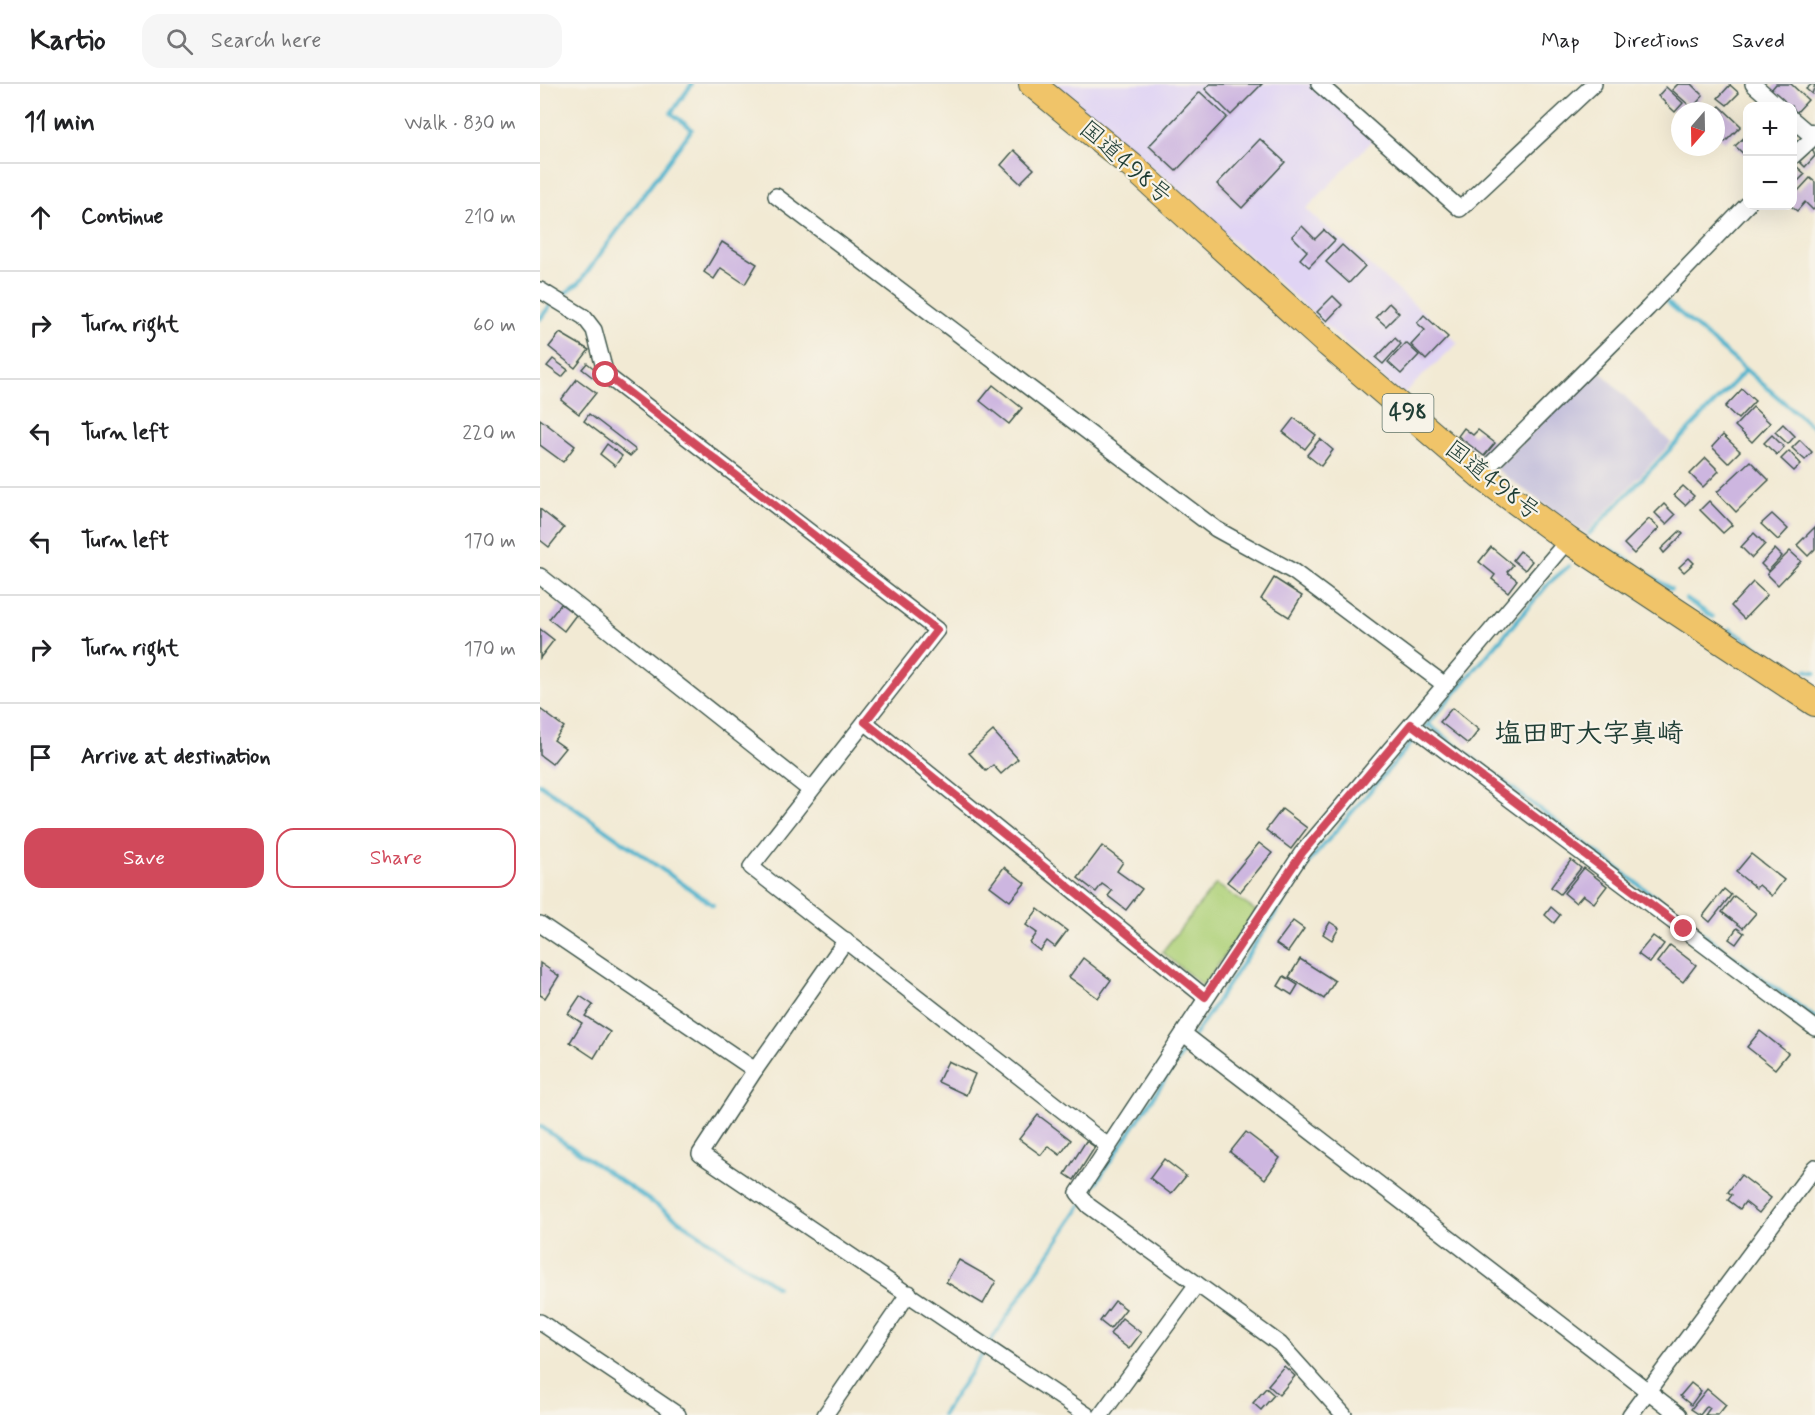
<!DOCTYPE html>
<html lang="en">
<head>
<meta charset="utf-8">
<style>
	:root { --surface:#fff; --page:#f6f6f6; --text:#202124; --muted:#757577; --line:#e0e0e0; --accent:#d1495b }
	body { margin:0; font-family:Mynerve,"Klee One",sans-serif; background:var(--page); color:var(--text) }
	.controls { position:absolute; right:18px; top:18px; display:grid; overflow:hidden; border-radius:12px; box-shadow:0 6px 24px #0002 }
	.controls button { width:54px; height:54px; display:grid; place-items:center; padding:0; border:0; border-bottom:2px solid var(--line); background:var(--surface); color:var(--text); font:30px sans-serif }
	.compass { position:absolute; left:1131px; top:18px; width:54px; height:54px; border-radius:50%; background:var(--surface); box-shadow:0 6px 24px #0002; rotate:200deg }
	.stop { position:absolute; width:18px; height:18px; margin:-14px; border:4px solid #d1495b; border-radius:50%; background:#fff }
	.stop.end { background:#d1495b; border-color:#fff; box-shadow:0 2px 6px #0008 }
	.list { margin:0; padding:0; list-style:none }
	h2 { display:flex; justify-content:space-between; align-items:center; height:78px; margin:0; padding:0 24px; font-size:26px }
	h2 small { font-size:20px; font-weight:400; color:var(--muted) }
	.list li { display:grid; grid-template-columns:39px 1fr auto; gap:18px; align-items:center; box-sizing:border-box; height:108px; padding:0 24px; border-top:2px solid var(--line) }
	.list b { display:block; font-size:22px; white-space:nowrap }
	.list em { font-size:20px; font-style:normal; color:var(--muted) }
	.actions { display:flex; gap:12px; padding:18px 24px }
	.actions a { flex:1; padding:14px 0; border:2px solid var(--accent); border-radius:18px; text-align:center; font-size:21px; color:var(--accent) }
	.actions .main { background:var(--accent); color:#fff }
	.icon { flex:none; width:33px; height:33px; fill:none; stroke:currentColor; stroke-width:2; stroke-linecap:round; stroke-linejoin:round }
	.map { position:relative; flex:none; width:1275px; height:1331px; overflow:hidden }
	header { display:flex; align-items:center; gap:36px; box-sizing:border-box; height:84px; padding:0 30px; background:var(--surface); border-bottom:2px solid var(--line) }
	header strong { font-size:28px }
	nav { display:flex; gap:33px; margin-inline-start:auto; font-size:21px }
	.search { width:420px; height:54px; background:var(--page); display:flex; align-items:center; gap:15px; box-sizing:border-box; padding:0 21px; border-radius:18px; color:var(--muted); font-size:22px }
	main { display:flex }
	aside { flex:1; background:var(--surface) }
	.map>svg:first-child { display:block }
	.built { fill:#e0d4f4 }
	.industrial { fill:#c4c0db }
	.green { fill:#b0d27b; stroke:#688858; stroke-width:1.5 }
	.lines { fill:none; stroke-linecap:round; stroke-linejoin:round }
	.stream { stroke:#4eb3cd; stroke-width:4 }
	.building { fill:#cdb6e0 }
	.minor-casing { stroke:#3f574c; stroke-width:18 }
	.trunk-casing { stroke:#3f574c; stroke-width:28 }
	.minor { stroke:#fff; stroke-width:15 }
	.trunk { stroke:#f0c469; stroke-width:26 }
	.route { stroke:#d1495b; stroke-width:8 }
	.labels { text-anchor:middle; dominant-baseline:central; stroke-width:4.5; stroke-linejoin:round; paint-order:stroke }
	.shield { fill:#f7f3e8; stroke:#60746a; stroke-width:1.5 }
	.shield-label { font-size:22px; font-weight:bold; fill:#1f3d34 }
	.street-label { font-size:24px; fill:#1f3d34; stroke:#f7f3e8 }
	.quarter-label { font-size:27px; font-weight:bold; fill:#1f3d34; stroke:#f7f3e8 }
</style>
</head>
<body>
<header>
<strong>Kartio</strong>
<div class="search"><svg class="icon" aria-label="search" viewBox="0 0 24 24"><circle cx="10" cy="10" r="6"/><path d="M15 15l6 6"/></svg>Search here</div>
<nav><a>Map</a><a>Directions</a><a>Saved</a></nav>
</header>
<main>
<aside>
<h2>11 min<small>Walk · 830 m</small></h2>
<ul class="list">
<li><svg class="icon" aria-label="ahead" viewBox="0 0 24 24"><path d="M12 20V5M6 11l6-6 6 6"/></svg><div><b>Continue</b></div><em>210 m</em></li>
<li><svg class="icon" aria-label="right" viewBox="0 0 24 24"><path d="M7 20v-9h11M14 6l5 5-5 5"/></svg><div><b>Turn right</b></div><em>60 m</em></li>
<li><svg class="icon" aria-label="left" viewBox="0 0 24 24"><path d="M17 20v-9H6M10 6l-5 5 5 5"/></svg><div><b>Turn left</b></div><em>220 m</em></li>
<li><svg class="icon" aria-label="left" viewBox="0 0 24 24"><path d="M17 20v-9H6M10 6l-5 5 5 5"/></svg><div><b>Turn left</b></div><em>170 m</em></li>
<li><svg class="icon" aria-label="right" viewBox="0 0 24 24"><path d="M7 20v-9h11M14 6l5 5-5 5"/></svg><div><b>Turn right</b></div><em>170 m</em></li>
<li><svg class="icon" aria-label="arrive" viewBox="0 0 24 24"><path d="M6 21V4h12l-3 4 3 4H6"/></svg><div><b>Arrive at destination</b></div></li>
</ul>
<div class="actions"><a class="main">Save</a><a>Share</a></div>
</aside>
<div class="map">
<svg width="1275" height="1331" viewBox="0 0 1275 1331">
	<rect width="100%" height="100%" fill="#f7f3e8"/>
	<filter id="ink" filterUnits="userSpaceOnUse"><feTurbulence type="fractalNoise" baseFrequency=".0167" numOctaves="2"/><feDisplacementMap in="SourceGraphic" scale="12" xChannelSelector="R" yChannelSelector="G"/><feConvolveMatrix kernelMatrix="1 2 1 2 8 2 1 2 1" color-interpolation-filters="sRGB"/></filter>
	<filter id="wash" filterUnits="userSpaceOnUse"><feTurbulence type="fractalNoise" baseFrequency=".008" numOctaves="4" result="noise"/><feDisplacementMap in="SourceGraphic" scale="24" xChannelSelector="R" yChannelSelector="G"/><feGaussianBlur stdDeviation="1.35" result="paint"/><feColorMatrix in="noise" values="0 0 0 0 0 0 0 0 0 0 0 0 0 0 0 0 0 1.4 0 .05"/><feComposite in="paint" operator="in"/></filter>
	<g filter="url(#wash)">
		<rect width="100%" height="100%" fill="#f2ead4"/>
		<polygon class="built" points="512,0 772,0 835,54 766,125 918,259 862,311 632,100"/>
		<polygon class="industrial" points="1057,284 1131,359 1045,450 956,385"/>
		<polygon class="green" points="676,800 716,827 663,902 622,868"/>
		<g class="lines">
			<g class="stream">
				<polyline points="20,213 39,199 152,45 131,29 152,0"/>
				<polyline points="1127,218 1275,345"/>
				<polyline points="0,235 12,219"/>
				<polyline points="1049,450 1206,286"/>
				<polyline points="1071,465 1131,505"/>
				<polyline points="1146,515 1173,533"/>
				<polyline points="1190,545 1244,581"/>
				<polyline points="1266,586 1275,589"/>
				<polyline points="888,640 1144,835"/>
				<polyline points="884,645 1010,498 1029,482"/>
				<polyline points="0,700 173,821"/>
				<polyline points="1153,842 1275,934"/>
				<polyline points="654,952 771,776 879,650"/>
				<polyline points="0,1042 237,1203"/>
				<polyline points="546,1114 650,958"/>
				<polyline points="448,1261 542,1120"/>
				<polyline points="402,1331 444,1268"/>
			</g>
		</g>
		<g id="blocks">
			<g class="building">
				<polygon points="670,0 722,0 691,31 665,5"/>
				<polygon points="1138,0 1151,0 1163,12 1152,24 1132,6"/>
				<polygon points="1236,0 1251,0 1268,16 1256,29 1252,22 1249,22 1231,6"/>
				<polygon points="1272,0 1275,1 1272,10 1266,5"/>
				<polygon points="1190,1 1199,9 1187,21 1178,14"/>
				<polygon points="1126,3 1143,19 1135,28 1118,12"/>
				<polygon points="660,8 687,33 636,87 609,62"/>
				<polygon points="1180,22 1201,42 1185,58 1176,50 1176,26"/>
				<polygon points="1208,50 1208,74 1195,62"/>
				<polygon points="720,55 745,78 702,124 677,100"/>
				<polygon points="1272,64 1275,72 1265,83 1259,77"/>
				<polygon points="474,66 494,85 480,99 461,81"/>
				<polygon points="1256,82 1265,90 1255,100 1252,97 1252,86"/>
				<polygon points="1270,94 1275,98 1275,124 1273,126 1265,118 1257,127 1252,123 1252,105 1254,103 1258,107"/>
				<polygon points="762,142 775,155 784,146 795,156 769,183 760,175 767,167 752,152"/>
				<polygon points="182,158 217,180 205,200 181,184 174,195 164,188"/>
				<polygon points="802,161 825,182 809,199 786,178"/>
				<polygon points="793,212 802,221 787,237 777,228"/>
				<polygon points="849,219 859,229 846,242 836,233"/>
				<polygon points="884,231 908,253 886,276 871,261 885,246 877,239"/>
				<polygon points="20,249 49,266 35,284 9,263"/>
				<polygon points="855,254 861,260 843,280 836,274"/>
				<polygon points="866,259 879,271 861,290 848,278"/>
				<polygon points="13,275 28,286 22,293 7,282"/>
				<polygon points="47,279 60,289 55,295 42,285"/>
				<polygon points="37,295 56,309 39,330 21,316"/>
				<polygon points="453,301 482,324 469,340 440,317"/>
				<polygon points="1202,305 1215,317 1198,335 1185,323"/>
				<polygon points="1213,323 1230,339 1212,358 1195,342"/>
				<polygon points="49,330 96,366 90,372 44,337"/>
				<polygon points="754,334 776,351 765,365 743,348"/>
				<polygon points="0,335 35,362 23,378 0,361"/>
				<polygon points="1243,340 1255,352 1248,360 1235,348"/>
				<polygon points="924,344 933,351 938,346 955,359 944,372 918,352"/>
				<polygon points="1183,351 1200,367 1188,379 1172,363"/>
				<polygon points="1232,351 1244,363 1237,371 1224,359"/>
				<polygon points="780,355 793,366 781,382 767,371"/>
				<polygon points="1260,356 1272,368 1265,376 1252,364"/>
				<polygon points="67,360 82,372 75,382 60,370"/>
				<polygon points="1249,367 1261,380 1254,387 1241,375"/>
				<polygon points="1166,374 1179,387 1163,403 1150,390"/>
				<polygon points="1210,377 1229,396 1196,428 1177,408"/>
				<polygon points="1143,402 1154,412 1145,421 1134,411"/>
				<polygon points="1169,417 1192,441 1183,449 1160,426"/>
				<polygon points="1124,420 1135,431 1126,440 1115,429"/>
				<polygon points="0,425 24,444 9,463 0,456"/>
				<polygon points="1232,430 1248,445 1238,456 1221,440"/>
				<polygon points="1109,435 1119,444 1094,470 1084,460"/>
				<polygon points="1275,443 1275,465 1268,472 1257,461"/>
				<polygon points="1140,447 1143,450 1124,469 1121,465"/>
				<polygon points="1214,449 1225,460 1212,474 1201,463"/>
				<polygon points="951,463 973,481 967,488 977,496 968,508 952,495 955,491 939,478"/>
				<polygon points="1235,465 1242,472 1228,487 1221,480"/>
				<polygon points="980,467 992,477 985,486 973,476"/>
				<polygon points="1250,467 1261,477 1238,501 1227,490"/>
				<polygon points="1149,474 1154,479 1144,488 1139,483"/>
				<polygon points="734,494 762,512 749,533 721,515"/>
				<polygon points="1213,498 1227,511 1204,535 1191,522"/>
				<polygon points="21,520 36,531 24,547 9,535"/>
				<polygon points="0,545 14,556 0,574"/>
				<polygon points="912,624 939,646 928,660 900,638"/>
				<polygon points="0,625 24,643 14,656 25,664 12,680 0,671"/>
				<polygon points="453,647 478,675 461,690 453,681 446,687 429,669"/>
				<polygon points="742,725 767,744 751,765 726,746"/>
				<polygon points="719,759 732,769 700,808 687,798"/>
				<polygon points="562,762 583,778 577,787 602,805 586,826 568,812 572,807 562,800 556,808 538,794"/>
				<polygon points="1211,770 1244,796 1232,812 1219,801 1216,804 1196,788"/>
				<polygon points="1031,776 1041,784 1020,810 1011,803"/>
				<polygon points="464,783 485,799 470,817 450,802"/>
				<polygon points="1044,784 1067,802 1054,819 1043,811 1036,819 1024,809"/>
				<polygon points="1184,805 1191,811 1170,838 1163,832"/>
				<polygon points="1194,812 1216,829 1203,844 1182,828"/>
				<polygon points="1011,823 1020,831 1014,839 1005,831"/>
				<polygon points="498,825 527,847 515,863 507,857 500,867 490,859 497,849 486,841"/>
				<polygon points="753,837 764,845 748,868 736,860"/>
				<polygon points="790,838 799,844 792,856 783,850"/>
				<polygon points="1197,844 1204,849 1196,860 1189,855"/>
				<polygon points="1113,852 1124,860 1110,879 1098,870"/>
				<polygon points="1130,861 1156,881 1143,898 1117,878"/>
				<polygon points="543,874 571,896 558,914 529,893"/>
				<polygon points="760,875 795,897 784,915 749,893"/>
				<polygon points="0,879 19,892 5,914 0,911"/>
				<polygon points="744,892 758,901 752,911 738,902"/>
				<polygon points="40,912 53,921 45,932 70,948 54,974 30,958 42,939 28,930"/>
				<polygon points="1220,947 1248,969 1235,985 1207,963"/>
				<polygon points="408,977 435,990 426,1011 398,998"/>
				<polygon points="498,1031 531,1056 520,1071 508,1062 501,1071 479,1055"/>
				<polygon points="706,1048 740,1074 725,1095 690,1068"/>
				<polygon points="546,1057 555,1063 534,1096 525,1090"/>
				<polygon points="624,1075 646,1092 631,1110 610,1094"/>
				<polygon points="1201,1091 1231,1114 1219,1129 1205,1118 1200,1125 1188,1116 1192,1111 1188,1108"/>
				<polygon points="419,1176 456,1197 443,1220 406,1198"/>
				<polygon points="575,1217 586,1225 570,1245 560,1237"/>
				<polygon points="582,1234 601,1249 589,1265 570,1250"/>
				<polygon points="744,1282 755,1292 739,1311 728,1301"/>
				<polygon points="1151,1299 1161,1307 1151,1321 1140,1312"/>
				<polygon points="726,1304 734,1311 721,1326 713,1319"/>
				<polygon points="1167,1305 1186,1321 1178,1331 1165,1331 1170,1324 1167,1322 1160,1331 1151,1325"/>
			</g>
		</g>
	</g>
	<g filter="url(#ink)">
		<use href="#blocks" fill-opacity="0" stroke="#3f574c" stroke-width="1.5"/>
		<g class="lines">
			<defs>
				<g id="minor">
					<polyline points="779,0 920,125 1054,0"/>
					<polyline points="1213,0 1238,22"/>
					<polyline points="1252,35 1266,47 1275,48"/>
					<polyline points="1252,73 1275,52"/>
					<polyline points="236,112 676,445 754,488 905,601"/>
					<polyline points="0,206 44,233 54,246 66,291 397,546 211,783 568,1062"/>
					<polyline points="940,391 1108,224 1208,120"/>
					<polyline points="0,492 270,706"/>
					<polyline points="325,638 665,913"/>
					<polyline points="871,641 1275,944"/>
					<polyline points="0,840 215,986"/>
					<polyline points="306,856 215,986 160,1070 547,1331"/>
					<polyline points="644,950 1139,1331"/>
					<polyline points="0,1238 138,1331"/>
					<polyline points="285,1331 369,1209"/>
					<polyline points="561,1331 657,1200"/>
					<polyline points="804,1331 740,1260 549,1122 538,1109 762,769 1028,456"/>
					<polyline points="1090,1331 1275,1083"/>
				</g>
				<polyline id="trunk" points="492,0 593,83 788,260 940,391 1028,456 1275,619"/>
			</defs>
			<use href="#minor" class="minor-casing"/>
			<use href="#trunk" class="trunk-casing"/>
			<use href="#minor" class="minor"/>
			<use href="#trunk" class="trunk"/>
		</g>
	</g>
	<g class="lines" filter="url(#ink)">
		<polyline class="route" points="66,291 397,546 325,638 665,913 762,769 871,640 1144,845"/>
	</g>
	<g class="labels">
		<rect class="shield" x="842.5" y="310" width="51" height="38" rx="4.5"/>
		<g class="shield-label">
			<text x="868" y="329">498</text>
		</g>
		<g class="street-label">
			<text transform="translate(585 79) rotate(41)">国道498号</text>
			<text transform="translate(952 397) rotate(38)">国道498号</text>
		</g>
		<g class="quarter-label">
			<text x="1049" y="650">塩田町大字真崎</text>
		</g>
	</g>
</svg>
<div class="controls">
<button>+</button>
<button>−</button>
</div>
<svg class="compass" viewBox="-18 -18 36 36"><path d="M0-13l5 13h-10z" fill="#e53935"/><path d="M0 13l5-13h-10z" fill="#757577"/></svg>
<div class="stop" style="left:66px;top:291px"></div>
<div class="stop end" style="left:1144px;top:845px"></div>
</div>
</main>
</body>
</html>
